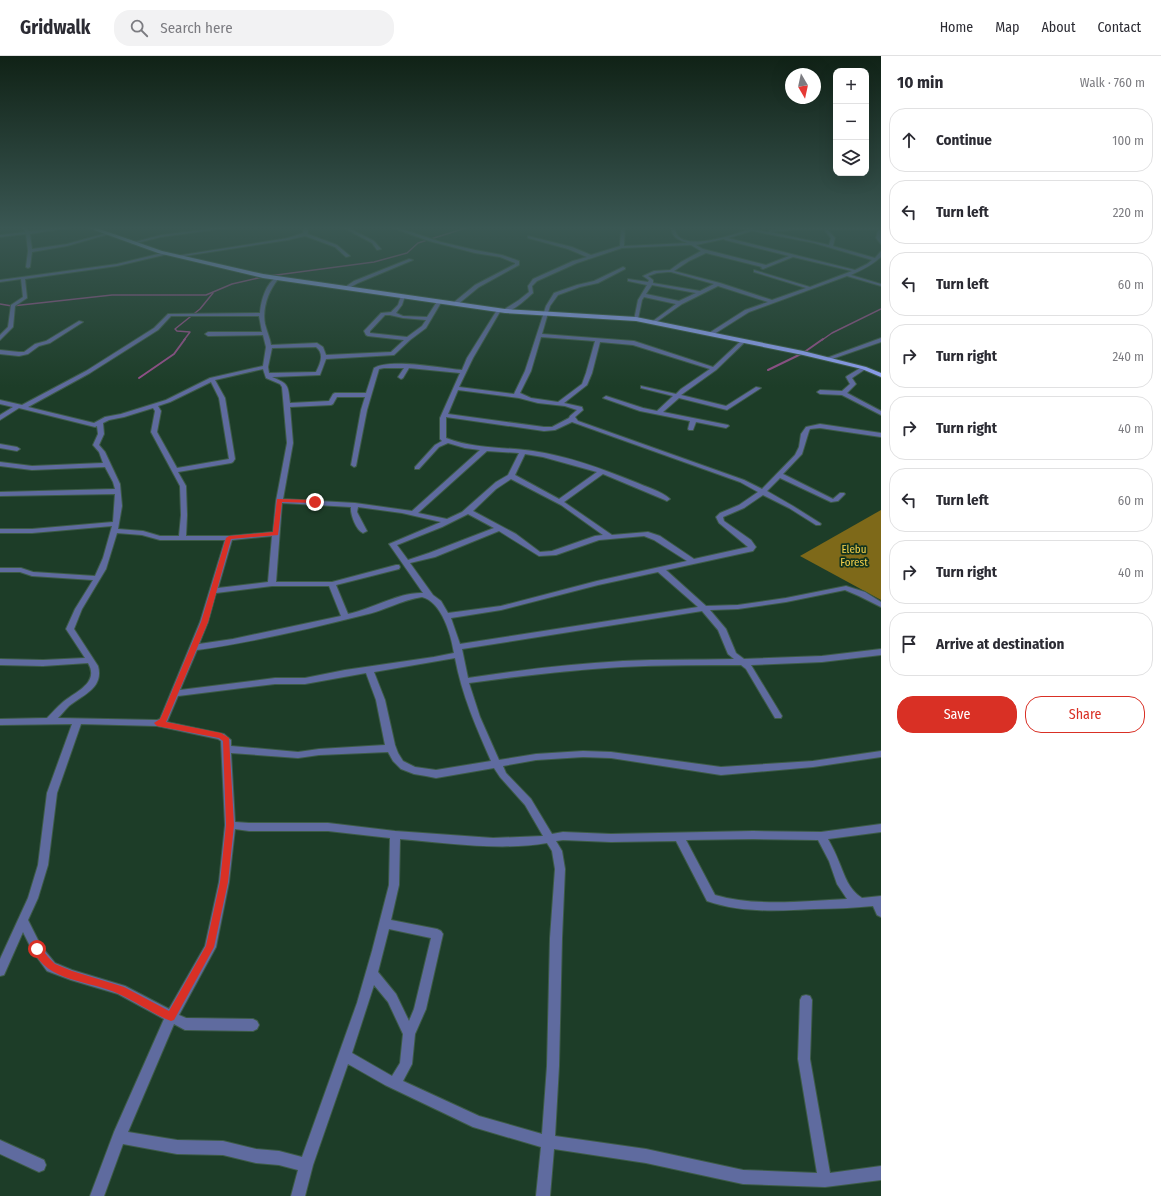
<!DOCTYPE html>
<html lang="en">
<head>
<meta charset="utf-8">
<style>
	:root { --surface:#fff; --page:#f2f2f3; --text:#2b2b33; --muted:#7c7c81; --line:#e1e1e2; --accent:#d93025 }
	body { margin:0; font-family:"Fira Sans Condensed",sans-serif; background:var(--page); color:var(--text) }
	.controls { position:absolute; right:12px; top:12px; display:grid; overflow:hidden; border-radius:8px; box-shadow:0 4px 16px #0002 }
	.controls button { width:36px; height:36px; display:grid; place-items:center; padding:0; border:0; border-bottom:1px solid var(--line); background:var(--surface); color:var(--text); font:20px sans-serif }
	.compass { position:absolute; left:785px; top:12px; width:36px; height:36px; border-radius:50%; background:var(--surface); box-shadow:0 4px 16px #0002; rotate:171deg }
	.stop { position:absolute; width:12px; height:12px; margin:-9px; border:3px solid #d93025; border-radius:50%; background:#fff }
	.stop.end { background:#d93025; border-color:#fff; box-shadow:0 1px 4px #0008 }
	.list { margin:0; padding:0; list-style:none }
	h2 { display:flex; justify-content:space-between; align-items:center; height:52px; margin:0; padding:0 16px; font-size:17px }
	h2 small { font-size:13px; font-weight:400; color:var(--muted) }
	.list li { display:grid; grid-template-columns:26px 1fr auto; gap:12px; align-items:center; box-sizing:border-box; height:64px; margin:0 8px 8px; padding:0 8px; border:1px solid var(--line); border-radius:16px }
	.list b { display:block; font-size:15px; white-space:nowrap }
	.list em { font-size:13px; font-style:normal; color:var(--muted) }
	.actions { display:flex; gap:8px; padding:12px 16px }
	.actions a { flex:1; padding:9px 0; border:1px solid var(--accent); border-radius:16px; text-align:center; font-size:14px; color:var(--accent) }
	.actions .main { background:var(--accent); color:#fff }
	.icon { flex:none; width:22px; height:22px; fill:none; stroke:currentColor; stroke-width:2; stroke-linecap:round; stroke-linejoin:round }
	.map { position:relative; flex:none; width:881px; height:1140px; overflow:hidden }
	header { display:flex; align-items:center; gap:24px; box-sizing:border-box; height:56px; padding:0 20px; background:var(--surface); border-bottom:1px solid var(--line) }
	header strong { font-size:19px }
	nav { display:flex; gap:22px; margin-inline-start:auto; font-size:14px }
	.search { width:280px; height:36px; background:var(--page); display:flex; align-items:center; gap:10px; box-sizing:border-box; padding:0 14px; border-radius:16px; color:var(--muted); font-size:15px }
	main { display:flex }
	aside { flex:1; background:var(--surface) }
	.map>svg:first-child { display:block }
	.forest { fill:#7e6919 }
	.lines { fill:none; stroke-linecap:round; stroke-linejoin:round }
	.stream-far1 { stroke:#954f8a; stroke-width:1.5 }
	.stream { stroke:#954f8a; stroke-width:2 }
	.minor-casing { stroke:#3d5b47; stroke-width:2 }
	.major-casing { stroke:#3d5b47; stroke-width:2 }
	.minor { fill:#5f6b9f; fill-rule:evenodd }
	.major { fill:#8fa1f5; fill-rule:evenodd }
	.route { fill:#d93025 }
	.labels { text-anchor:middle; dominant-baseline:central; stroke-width:3.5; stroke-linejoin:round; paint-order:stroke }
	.park-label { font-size:11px; fill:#f6d14b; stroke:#12331e }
</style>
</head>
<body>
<header>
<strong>Gridwalk</strong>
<div class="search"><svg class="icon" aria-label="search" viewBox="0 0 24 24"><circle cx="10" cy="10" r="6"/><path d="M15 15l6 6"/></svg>Search here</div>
<nav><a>Home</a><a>Map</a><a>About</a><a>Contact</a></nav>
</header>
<main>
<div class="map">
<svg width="881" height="1140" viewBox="0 0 881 1140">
	<rect width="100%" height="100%" fill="#1d3d28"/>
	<polygon class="forest" points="881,454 881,544 800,500"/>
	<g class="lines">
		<g class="stream-far1">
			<polyline points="269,220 374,206 407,197 418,187 469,171"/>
			<polyline points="0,248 12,250 112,239 206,239 232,228 262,221"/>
			<polyline points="184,284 190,276 177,275 175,273 200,253 213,237"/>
			<polyline points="822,284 832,277 881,253"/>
		</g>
		<g class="stream">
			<polyline points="768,314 803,297 823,283"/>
			<polyline points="139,322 174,298 185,283"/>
		</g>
		<defs>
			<g id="minor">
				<polygon points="22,171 26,171 29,175 64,171 68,172 30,178 32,193 67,188 107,177 109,178 67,190 32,196 30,211 28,212 26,211 28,195 26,178 0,181 0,179 25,176"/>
				<polygon points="223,171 235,171 161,181 133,188 131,187 161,179"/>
				<polygon points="304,171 308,171 308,178 337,189 350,200 346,201 335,191 305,180 288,184 178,201 176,200 288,182 303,177"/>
				<polygon points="342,171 347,171 374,185 381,193 377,194 372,187"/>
				<polygon points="390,171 396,171 441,186 475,194 502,199 519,205 519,209 479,231 457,249 453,249 453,247 475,229 515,208 515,207 500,201 475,197 429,185"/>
				<path d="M621,171H625L624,190L687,187C679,184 671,181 671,171H675C675,199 733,179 747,174L736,171H744L768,176L770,174L793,172H881V188L876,182L878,174H828L835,182L833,190L875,202L881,195V201C872,209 862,214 851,219L881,228V230L847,220L749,256L711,280L709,279V277L745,254L768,246L718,230L682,248L655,267H653V265L676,248L644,241L642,244L638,263L634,264L638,244L647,229L628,225V223L648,226L649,224L643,220L654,215L670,214L681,206L701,195L691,189L622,192L577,207L537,225L532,230L533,237C525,244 513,256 503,256V254L519,244L529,236L528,230L533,223L573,205L587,201L568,193L528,182V180L572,191L591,199L620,190ZM793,174H824L831,182L829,189L771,176ZM752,175L814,187L872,204L867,208L855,214L728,182ZM724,183L725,184L789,200L766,209L703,193L696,189ZM706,197L762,211L761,212L763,213L793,201L852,215L810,231L754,214V216L806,232L772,244L720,227L674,215L689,205ZM668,216H671L714,228L700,235L653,227V224L648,220L657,217ZM652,229L696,237L679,245L646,238Z"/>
				<polygon points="166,196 168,197 168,198 117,210 25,223 27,242 15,250 13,271 0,284 0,279 8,271 11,249 23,241 21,223 0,226 0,224 117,208"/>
				<polygon points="409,203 413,204 358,227 349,232 345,231 354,225"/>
				<path d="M623,211L625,212V213L598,227L580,231L558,239L550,250L542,278L634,285L713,311L743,283L745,284V286L716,314L681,339L726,350L756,331L761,332L727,354L679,342L663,356L728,369L729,370L726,372L696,366L693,374H689L688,373L690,365L640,355L603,342L606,340L643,352L657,355L673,340L641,332V330L676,338L681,333L710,313L633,289L600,286L592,317L587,329L564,347L582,351L583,354L575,361L578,365L744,424L762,433L795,399L799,391L801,378L806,371L820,368L881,377V381L820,372L810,373L809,375L802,398L783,418L833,443L840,437H844L845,438L838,445L831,446L780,422L767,435L793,450L820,467L821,468L820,469H816L789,452L763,439L744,452L723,461L724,465L751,484L756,491L753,495L666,514L706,550L738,549L786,542L846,530L865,536L881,546V551L859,540L845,534L786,546L738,553L710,554L726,573L736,597L744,603L822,600L881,593V599L822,606L751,609L782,660L781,662H775L746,613L741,609C701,609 661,609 621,611C570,614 520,620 469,627L480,661L499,704L536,698L583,695L611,696L721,711L813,705L881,695V701L813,711L721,719L611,702L583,701L536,704L503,710L506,717L531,743L552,778L563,776L611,778L753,775L821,776L881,768V776L828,783C832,790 836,798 839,806C845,820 848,833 862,842L881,840V861L877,859L873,850C853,852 834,853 814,853C778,855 741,857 707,845L676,785L611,786L563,784L556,785L562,795L565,813L562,882L559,1010L555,1080L646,1093L743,1114L817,1117L798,1003L800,944L802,940L806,939L810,940L812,944L810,1003L830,1117L881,1110V1124L825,1131L743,1128L646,1107L554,1093L550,1140H536L541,1091L473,1071L385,1029L348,1008L313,1109L305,1140H291L298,1114L279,1109L256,1107L223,1099L177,1098L123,1088L104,1140H90L114,1076L164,963L118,938L71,924L47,915L33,896L23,876L4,919L0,920V903L28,842L38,809L47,737L72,668L0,669V663L47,662C52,657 57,651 63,646C75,636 100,627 88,607L43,610L0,609V603L43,604L85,602L66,573L75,553L93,524L32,520L20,516H0V512H21L33,516L95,520L103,502L112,470L32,477H0V473H32L113,466L115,438L0,440V436L115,433L113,426L105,411L32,414L0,410V406L32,410L103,407L99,396L93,389L98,378L97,370L95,371L19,352L0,364V359L13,351L0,348V344L22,349L86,315L154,272L168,258L260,257C261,244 266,227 277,221L279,222C268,235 262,253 265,268C267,276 270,282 271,289L317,287L323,291L326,299L391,296L404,284L368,280L366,279L364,275L381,257L391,256L398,249L401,240L403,239L405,240L402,249L396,257L403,260L427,261L438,244L442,245L426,272L410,284L394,299L326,303L320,319L272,321C289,328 288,329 290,347L329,345L333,338L335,337H366L374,312C389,302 442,312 462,314L467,302L497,254L499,253L501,254L473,302L459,331L514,338L525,315L546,250L554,237L577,229L594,225ZM385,259H390L403,262L426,264L422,270L407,281L370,277V275ZM171,260H259L262,276H208L205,278L208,280L263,279L266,291L263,310L210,322L166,344L121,358L105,361L94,367L28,351L90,317L158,274ZM541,281L595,285L586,317L582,328L558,346L531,342L520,337L531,315ZM316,291C325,298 320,308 316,316L269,317L268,311L272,292ZM384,312H404L398,321L401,323L403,322L409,312L460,317L440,362V383L442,385L435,389L415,411V413H419L439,391L448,387L465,392L480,394L412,455L355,447L283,443L293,387L290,351L331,349L333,348L337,341H365L361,354L351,409L354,411L356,410L367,354L379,313ZM263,313L266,322L280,328L282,331L287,387L276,445L273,476L229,480H186L187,459L186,430L178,416L231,407L233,406L235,403L225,342L215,324ZM211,326L219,342L229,403L177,412L157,376L161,355L158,350L170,346ZM458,334L519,342L538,347L565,350L577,354L570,360L569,362L552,371H544L448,358ZM153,352L155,355L151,376L180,430L181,459L179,480H160L143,475L118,473L122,450L120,428L105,396L99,389L104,378L103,367L109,364L124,361ZM446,361L544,375L555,374L572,366L740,426L758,436L739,449L720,457L716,461L719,467L748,491L694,503L660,480L648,476L612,479L564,446L603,418L665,444L667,445L670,443C662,435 646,431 635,426C603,413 568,400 533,395C504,391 474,393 446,382ZM487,395L519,397L508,419L496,426L462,456L447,463L418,457ZM525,398L543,401L597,416L559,443L515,419ZM511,423L561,449L603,479L595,480L552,495L540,496L516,478L473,455L496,433ZM282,447L351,451C350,458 356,474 363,477L367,475L357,456L358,451L402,457L441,466L389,488L423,537C399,536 372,553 348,558L336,529L399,513L400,511L399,509H396L332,526H276ZM468,458L494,472L429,497L408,504L397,489L442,471ZM499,475L539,500L556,499L599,484L644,480L654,484L687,505L597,525L501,550L448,557L441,545L433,539L410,507L435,501ZM117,477L142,479L160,484H225L200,566L160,663L157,664L58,662C62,658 65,654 69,650C83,639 104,632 98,610L74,573L82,553L106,513ZM272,480L268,526L218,532L232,484ZM658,516L698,551L460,588L451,562L501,554L598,529ZM272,530H329L341,560L233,583L199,588L208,566L216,537ZM422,541C442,546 451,579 454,597L434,601L345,614L305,622H275L180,634L197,594C253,586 309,573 364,559C384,555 401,544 422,541ZM702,555L718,574L728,598L734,603C697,604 660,603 623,605C571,608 519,614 468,622L462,593ZM455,602C462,639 476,671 491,705L436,714L415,711L403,705L398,697L395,689L385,644L374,616ZM366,617L376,644L385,689L319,693L298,696L231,690V684L224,678L167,666L178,640L275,628H305ZM81,668L157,670L218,683L221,685L225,769L219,826L205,890L169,953L125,930L72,914L55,907L41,890L28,864L38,842L48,809L57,737ZM388,696L393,705L401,713L414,718L426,720L436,722L494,712L500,721L525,749L543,780L493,782L395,775L328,767H249L235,766L231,697L298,702L319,699ZM235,773L249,775H328L390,782L389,829L372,895L357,947L302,1101L279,1095L256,1093L223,1085L177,1084L128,1076L174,968L185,974L253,975L257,973L259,969L257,965L253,963L186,962L179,959L216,891L229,826ZM400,783C446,787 502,795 547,787L552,795L555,813L550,882L547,1010L542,1078L479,1060L403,1025L412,1008L415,978L426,953L443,878L441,875L437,873L391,864L399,829ZM753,783L818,784L829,805L837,828L847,843C805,845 755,851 715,839L686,784ZM389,873L431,882L414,953L409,965L396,938L378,916ZM374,929L388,946L403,978L400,1007L392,1020L352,997Z"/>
				<polygon points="79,265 83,266 50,287 39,290 28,298 19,300 0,298 0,294 19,296 24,296 35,288 46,285"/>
				<polygon points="881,282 881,286 829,304 824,303"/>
				<polygon points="862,311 867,312 852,322 856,328 847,337 881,355 881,359 842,339 820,338 817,336 820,334 842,335 850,328 846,321 847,320"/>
				<polygon points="0,388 17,391 20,393 17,395 0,392"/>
				<polygon points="0,1084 44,1104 46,1109 44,1114 39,1116 0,1098"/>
			</g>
			<polygon id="major" points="86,171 94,171 162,195 263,218 505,253 636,261 803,295 866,311 881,317 881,321 862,313 803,299 636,265 505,257 263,222 158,197"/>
		</defs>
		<use href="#minor" class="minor-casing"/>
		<use href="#major" class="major-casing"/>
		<use href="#minor" class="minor"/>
		<use href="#major" class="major"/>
	</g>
	<linearGradient id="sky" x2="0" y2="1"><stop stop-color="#102216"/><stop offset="0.52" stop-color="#3a5753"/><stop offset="1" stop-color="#3a5753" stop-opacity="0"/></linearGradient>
	<rect width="881" height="331" fill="url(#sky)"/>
	<path class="route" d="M277,443L315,444L318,446L315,447L282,446L278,479L231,483L208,566L166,666L221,677L229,682L234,769L228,826L214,891L174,964L171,965C153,958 137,946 119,938C90,924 48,927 32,893L34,891H40L48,901L55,908L72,915L124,931L169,955L206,890L220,826L226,769L223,685L219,682L157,670L154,667L160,663L162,659L201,566L226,482L229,480L273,476Z"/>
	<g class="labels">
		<g class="park-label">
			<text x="854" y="493">Elebu<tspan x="854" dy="13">Forest</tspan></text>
		</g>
	</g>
</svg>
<div class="controls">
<button>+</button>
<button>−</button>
<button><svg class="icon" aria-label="layers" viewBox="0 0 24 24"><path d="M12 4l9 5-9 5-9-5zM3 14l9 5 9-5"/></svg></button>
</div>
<svg class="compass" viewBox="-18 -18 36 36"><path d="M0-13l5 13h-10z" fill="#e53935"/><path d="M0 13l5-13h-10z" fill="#7c7c81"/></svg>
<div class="stop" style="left:37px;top:893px"></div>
<div class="stop end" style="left:315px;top:446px"></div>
</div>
<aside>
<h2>10 min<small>Walk · 760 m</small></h2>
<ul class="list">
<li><svg class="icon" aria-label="ahead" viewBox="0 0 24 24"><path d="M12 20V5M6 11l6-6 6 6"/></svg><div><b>Continue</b></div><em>100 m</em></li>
<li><svg class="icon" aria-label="left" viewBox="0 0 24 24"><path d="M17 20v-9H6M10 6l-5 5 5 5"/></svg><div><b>Turn left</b></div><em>220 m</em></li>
<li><svg class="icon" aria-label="left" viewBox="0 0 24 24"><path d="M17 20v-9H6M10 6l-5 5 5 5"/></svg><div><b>Turn left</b></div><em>60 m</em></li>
<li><svg class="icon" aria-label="right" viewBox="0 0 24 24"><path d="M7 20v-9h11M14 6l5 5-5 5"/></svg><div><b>Turn right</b></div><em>240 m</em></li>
<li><svg class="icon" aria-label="right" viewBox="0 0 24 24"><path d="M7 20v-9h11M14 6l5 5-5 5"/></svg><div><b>Turn right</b></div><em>40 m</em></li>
<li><svg class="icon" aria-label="left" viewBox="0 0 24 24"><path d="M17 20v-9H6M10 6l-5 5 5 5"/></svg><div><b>Turn left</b></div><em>60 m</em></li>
<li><svg class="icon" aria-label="right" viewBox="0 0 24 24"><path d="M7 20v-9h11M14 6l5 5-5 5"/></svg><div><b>Turn right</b></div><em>40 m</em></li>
<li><svg class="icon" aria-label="arrive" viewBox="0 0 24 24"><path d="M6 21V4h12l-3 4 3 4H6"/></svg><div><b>Arrive at destination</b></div></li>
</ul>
<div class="actions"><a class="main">Save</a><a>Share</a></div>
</aside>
</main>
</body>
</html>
